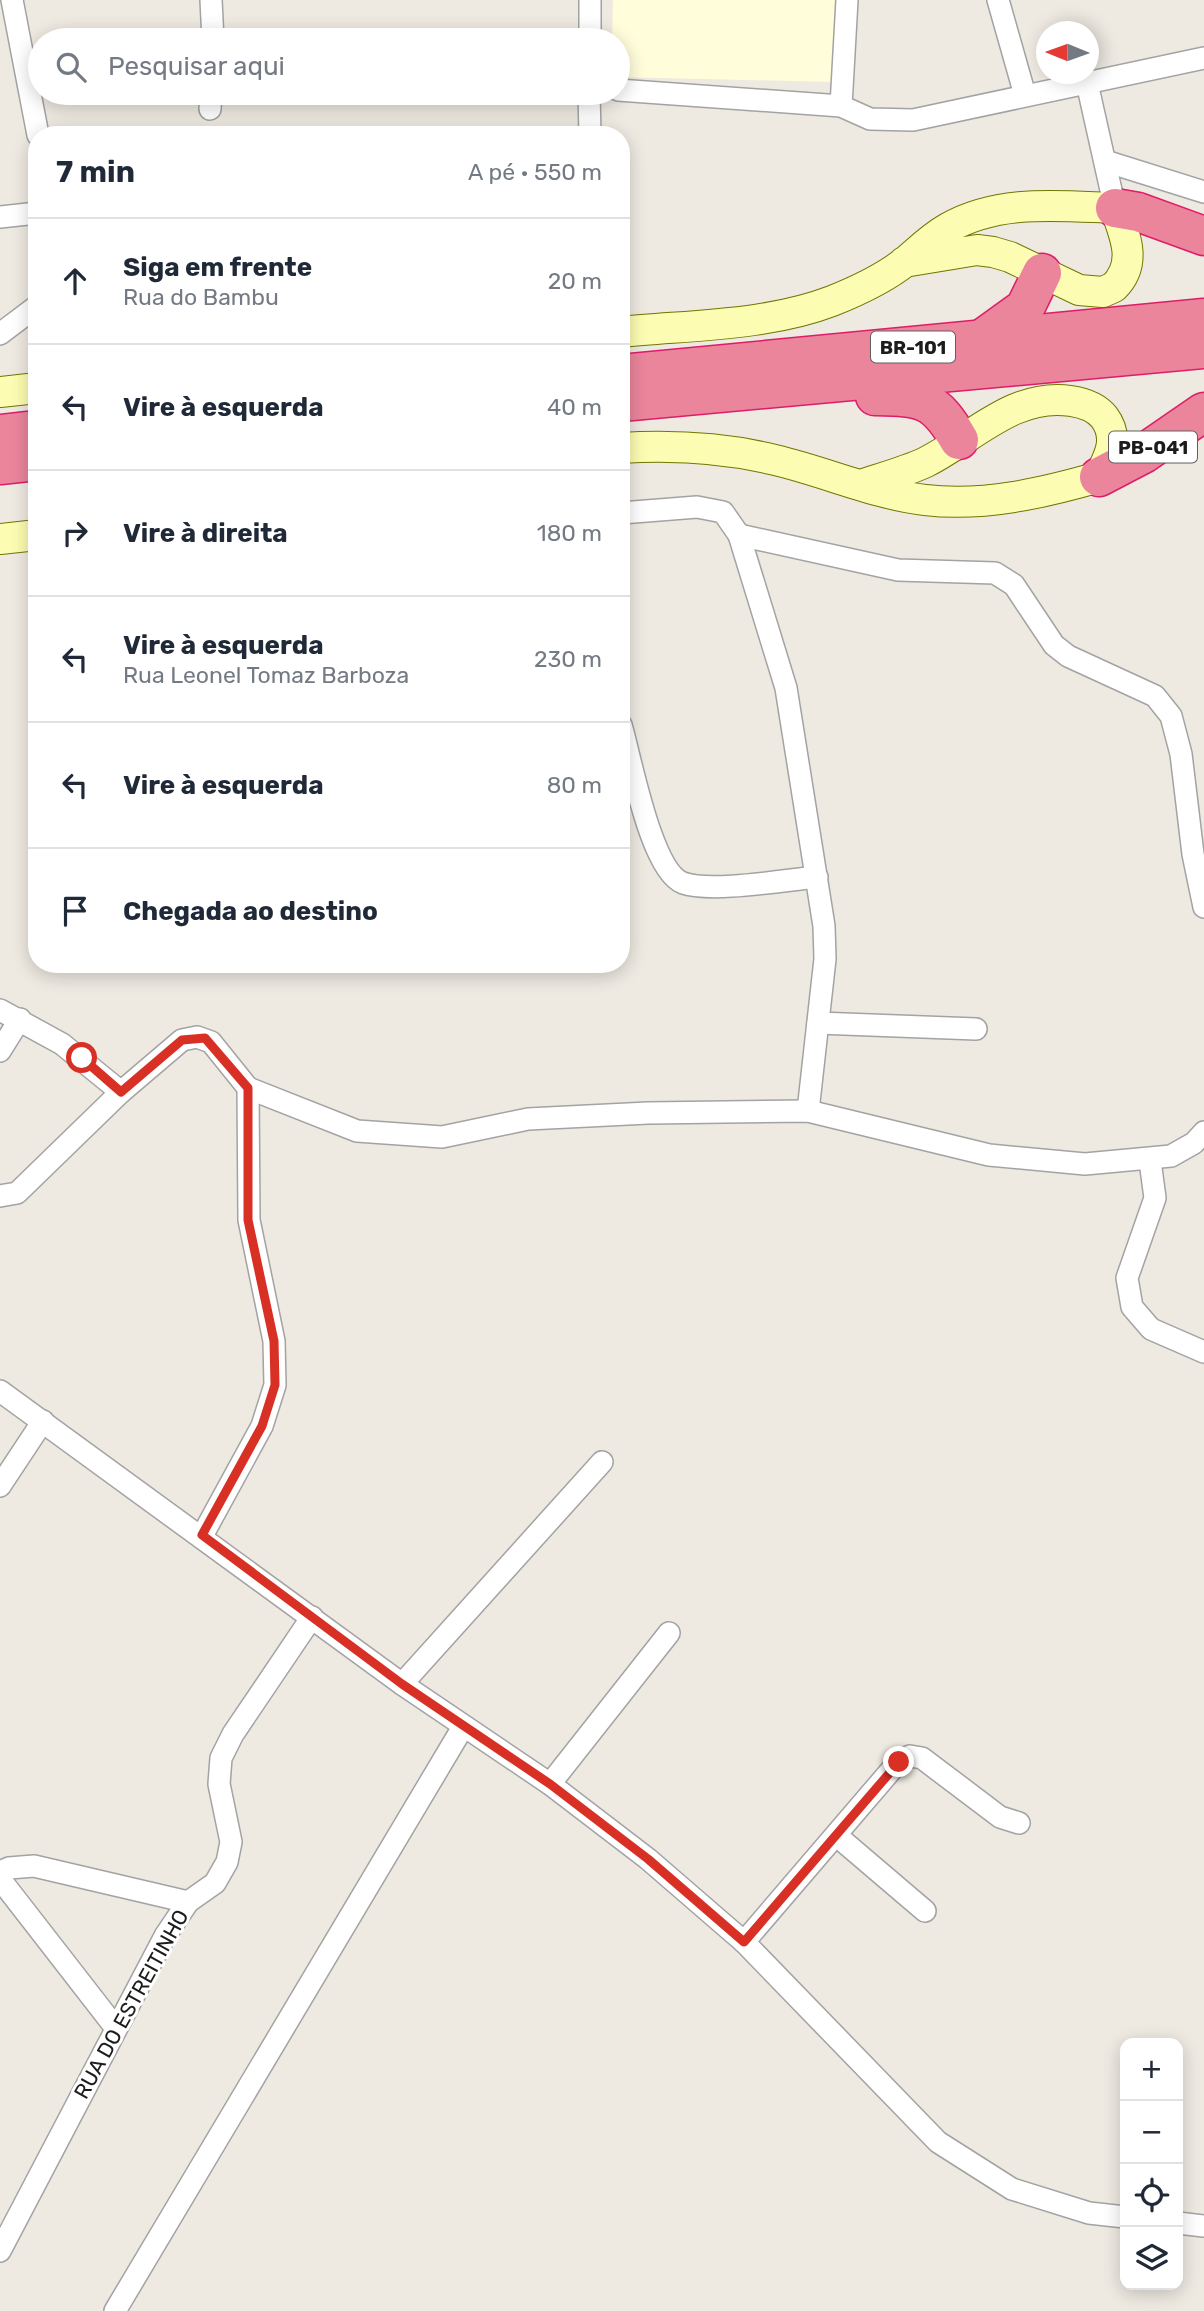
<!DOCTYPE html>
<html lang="pt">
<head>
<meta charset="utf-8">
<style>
	:root { --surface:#fff; --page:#f6f6f7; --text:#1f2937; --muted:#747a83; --line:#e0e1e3 }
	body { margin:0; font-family:Rubik,sans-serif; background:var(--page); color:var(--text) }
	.controls { position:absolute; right:21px; bottom:21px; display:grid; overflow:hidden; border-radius:14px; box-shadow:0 4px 18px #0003 }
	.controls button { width:63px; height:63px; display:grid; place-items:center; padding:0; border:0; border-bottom:2px solid var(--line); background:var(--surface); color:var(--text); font:35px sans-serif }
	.compass { position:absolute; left:1036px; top:21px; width:63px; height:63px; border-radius:50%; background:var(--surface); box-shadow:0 4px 18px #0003; rotate:271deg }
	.stop { position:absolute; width:21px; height:21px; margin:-16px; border:5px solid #d93025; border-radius:50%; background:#fff }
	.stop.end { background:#d93025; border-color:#fff; box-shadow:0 2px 7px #0008 }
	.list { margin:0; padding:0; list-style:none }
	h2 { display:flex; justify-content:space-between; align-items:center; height:91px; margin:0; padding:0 28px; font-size:30px }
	h2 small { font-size:23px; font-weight:400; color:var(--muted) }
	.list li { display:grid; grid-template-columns:46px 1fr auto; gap:21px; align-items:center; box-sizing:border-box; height:126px; padding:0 28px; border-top:2px solid var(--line) }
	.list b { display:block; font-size:26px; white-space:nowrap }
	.list p { margin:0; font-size:23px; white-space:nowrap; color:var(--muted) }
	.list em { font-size:23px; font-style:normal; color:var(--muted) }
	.icon { flex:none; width:38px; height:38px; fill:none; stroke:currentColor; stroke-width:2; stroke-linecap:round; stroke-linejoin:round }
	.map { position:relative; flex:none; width:1204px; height:2311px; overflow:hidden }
	.search { position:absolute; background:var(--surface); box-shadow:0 4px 18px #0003; left:28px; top:28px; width:602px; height:77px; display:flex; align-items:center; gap:18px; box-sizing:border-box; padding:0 24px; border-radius:38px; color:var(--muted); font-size:26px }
	.panel { position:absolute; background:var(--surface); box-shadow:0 4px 18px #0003; left:28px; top:126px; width:602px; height:847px; border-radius:28px }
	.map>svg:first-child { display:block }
	.education { fill:#fffdda }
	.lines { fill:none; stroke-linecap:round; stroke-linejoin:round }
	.street-casing { stroke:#a3a3a3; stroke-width:24 }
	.secondary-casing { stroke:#6f7700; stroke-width:32 }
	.highway-casing { stroke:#df1c68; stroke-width:41 }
	.street { stroke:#fff; stroke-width:21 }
	.secondary { stroke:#fcfcb2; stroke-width:30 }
	.highway { stroke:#ea859c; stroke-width:38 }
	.route { stroke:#d93025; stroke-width:9 }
	.labels { text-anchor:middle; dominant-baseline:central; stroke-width:6; stroke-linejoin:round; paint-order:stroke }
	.shield { fill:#fff; stroke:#606060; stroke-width:2 }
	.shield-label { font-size:19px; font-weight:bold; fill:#1c1c1c }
	.street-label { font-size:21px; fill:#1c1c1c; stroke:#fff }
</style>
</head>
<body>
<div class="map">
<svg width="1204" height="2311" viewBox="0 0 1204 2311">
	<rect width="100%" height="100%" fill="#eee9e1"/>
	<polygon class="education" points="613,0 835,0 832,82 618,77 618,40 612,40"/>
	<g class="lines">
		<defs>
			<g id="street">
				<polyline points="12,0 38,135"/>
				<polyline points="211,0 213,40"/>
				<polyline points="998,0 1025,95"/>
				<polyline points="590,40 590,0"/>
				<polyline points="1087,83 1115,208"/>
				<polyline points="618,90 841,106 870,119 913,120 1204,58"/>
				<polyline points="589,93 590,135"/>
				<polyline points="841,106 847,0"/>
				<polyline points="210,109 211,93"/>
				<polyline points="1105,161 1204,192"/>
				<polyline points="0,217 37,213"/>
				<polyline points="0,334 37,306"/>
				<polyline points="621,513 697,507 723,512 739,535 786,688 824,926 825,959 808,1111"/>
				<polyline points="739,535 898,570 995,573 1014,585 1054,645 1068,656 1155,696 1171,716 1181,754 1193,854 1204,907"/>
				<path d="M621,725C631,759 651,871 683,883C711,893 785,880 817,877"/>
				<polyline points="0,1010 62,1044 121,1092"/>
				<polyline points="818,1023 976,1029"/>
				<polyline points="0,1051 20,1019"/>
				<polyline points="248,1088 357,1131 442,1137 528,1119 648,1113 808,1111 989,1155 1085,1164 1171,1156 1194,1143 1204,1132"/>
				<polyline points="1150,1161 1155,1198 1127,1278 1132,1307 1151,1329 1204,1352"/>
				<polyline points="0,1196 17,1193 121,1092 182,1040 197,1037 211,1042 248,1088 249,1220 274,1341 275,1385 262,1426 202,1536"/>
				<polyline points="0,1391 402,1684 550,1784 648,1859 744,1942 938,2142 1012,2189 1089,2213 1125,2217"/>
				<polyline points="0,1486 43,1421"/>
				<polyline points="402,1684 602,1462"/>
				<polyline points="550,1784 669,1633"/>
				<polyline points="837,1836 925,1911"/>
				<polyline points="0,1872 9,1868 34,1866 188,1902"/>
				<polyline points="0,1879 115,2027"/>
				<polyline points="744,1942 899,1761 910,1756 922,1758 1000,1817 1019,1823"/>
				<polyline points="1178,2223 1204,2226"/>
				<polyline points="0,2251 165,1936 188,1902 215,1883 227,1862 231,1842 219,1784 221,1758 233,1734 312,1617"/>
				<polyline points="115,2311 463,1727"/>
			</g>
			<g id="secondary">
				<path d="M621,332C689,325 767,326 832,301C857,291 885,278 906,261C920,249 932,237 948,228C999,199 1058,206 1115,208C1125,236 1138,263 1114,287L1103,292L1079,290L1010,257L993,252L977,250L904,262"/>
				<polyline points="0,392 37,388"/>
				<path d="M621,448C672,445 726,448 775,460C826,472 874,494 925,500C984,507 1043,493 1099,477C1109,457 1120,438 1104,417C1096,407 1084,403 1071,401C1014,392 972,439 926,462C905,472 881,478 860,485"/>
				<polyline points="0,539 37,535"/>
			</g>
			<g id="highway">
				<polyline points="1115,208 1138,212 1204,236"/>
				<polyline points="982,339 1025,308 1042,273"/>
				<polyline points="621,374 1204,318"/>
				<path d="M875,396C921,397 935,397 959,440"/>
				<polyline points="621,402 1204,349"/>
				<polyline points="0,434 37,430"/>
				<polyline points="0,465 37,461"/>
				<polyline points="1099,477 1143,454 1204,412"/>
			</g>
		</defs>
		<use href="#street" class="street-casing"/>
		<use href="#secondary" class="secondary-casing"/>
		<use href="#highway" class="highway-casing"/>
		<use href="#street" class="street"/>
		<use href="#secondary" class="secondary"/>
		<use href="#highway" class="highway"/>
	</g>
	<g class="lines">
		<polyline class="route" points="82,1058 121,1092 182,1040 205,1038 248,1088 248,1220 274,1341 275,1385 262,1426 202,1535 402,1684 550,1784 648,1859 744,1942 899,1762"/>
	</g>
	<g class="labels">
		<g class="shield">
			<rect x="871" y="331.5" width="84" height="31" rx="5"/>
			<rect x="1109" y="431.5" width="88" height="31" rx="5"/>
		</g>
		<g class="shield-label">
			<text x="913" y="347">BR-101</text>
			<text x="1153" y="447">PB-041</text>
		</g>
		<g class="street-label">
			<text transform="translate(131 2004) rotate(-61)">RUA DO ESTREITINHO</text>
		</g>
	</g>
</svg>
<div class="controls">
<button>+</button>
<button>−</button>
<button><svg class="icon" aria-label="locate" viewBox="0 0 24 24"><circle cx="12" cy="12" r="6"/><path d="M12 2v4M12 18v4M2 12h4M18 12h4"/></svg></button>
<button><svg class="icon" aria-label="layers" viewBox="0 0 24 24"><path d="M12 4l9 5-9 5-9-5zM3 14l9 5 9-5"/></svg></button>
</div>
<svg class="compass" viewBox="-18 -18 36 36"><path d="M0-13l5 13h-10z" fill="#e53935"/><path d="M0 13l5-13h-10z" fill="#747a83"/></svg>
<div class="stop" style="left:82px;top:1058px"></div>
<div class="stop end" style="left:899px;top:1762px"></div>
<div class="search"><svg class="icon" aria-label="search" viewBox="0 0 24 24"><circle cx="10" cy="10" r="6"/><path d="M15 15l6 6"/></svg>Pesquisar aqui</div>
<section class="panel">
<h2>7 min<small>A pé · 550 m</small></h2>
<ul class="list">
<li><svg class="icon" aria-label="ahead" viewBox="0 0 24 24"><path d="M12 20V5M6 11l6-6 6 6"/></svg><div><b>Siga em frente</b><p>Rua do Bambu</p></div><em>20 m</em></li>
<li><svg class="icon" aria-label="left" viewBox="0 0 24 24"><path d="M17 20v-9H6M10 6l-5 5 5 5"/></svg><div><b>Vire à esquerda</b></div><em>40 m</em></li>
<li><svg class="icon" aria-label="right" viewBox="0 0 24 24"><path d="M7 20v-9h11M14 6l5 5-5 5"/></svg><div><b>Vire à direita</b></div><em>180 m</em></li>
<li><svg class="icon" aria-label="left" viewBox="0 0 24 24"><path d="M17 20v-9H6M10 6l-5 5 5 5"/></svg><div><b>Vire à esquerda</b><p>Rua Leonel Tomaz Barboza</p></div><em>230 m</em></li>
<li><svg class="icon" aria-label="left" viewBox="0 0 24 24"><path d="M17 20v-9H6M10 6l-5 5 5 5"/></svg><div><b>Vire à esquerda</b></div><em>80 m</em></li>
<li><svg class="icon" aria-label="arrive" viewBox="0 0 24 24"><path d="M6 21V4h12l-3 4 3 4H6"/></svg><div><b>Chegada ao destino</b></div></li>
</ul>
</section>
</div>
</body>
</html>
